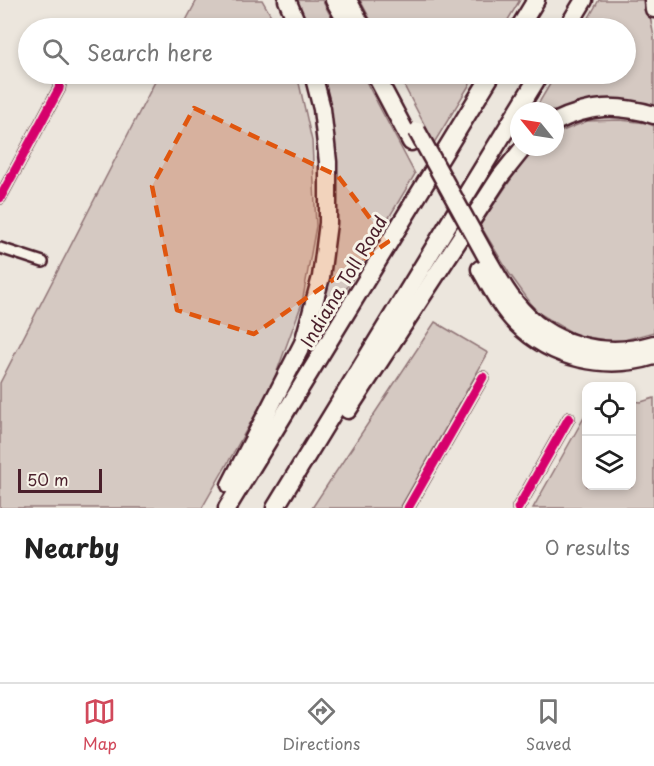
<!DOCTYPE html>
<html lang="en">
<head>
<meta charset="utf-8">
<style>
	:root { --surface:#fff; --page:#f6f6f6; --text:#222; --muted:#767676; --line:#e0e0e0; --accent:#d1495b }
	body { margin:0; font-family:"Playpen Sans",sans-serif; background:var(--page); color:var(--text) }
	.controls { position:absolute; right:18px; bottom:18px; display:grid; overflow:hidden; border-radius:12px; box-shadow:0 3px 9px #0003 }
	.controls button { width:54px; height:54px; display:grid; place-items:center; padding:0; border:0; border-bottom:2px solid var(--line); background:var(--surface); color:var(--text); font:30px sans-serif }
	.compass { position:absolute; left:510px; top:102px; width:54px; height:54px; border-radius:50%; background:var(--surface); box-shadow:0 3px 9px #0003; rotate:300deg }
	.scale { position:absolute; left:18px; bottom:15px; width:84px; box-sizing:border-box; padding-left:6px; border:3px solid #4a1f2b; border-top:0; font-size:16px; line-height:21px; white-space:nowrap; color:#4a1f2b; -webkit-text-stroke:4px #f7f3e8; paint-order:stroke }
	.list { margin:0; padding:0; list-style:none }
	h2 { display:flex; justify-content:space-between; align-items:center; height:78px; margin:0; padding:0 24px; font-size:26px }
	h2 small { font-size:20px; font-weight:400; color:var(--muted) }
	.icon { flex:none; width:33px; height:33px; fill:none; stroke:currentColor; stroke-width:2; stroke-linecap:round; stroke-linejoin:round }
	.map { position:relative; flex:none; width:654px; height:508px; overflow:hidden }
	.search { position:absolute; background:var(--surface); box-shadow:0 3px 9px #0003; left:18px; right:18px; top:18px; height:66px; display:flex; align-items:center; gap:15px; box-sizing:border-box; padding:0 21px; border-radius:33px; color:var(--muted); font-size:22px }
	.sheet { height:174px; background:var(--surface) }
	nav { display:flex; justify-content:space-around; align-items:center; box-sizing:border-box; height:84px; border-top:2px solid var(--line); background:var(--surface); font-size:16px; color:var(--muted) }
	nav a { display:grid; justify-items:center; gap:3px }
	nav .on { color:var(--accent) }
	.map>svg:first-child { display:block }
	.green { fill:#d5c9c2; stroke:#907476; stroke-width:1.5 }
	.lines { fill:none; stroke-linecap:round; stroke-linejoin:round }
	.street-casing { stroke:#4a1f2b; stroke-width:14 }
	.highway-casing { stroke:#4a1f2b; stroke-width:21 }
	.street { stroke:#f7f3e8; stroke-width:9 }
	.highway { stroke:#f7f3e8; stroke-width:16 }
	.highway-bridge-casing { stroke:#4a1f2b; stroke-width:21; stroke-linecap:butt }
	.highway-bridge { stroke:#f7f3e8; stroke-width:16 }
	.cycleway-casing { stroke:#f7f3e8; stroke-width:13 }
	.cycleway { stroke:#d6006c; stroke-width:9 }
	.marked { fill:#e0560e; fill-opacity:0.2; stroke:#e0560e; stroke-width:4.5; stroke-dasharray:12 8; stroke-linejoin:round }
	.labels { text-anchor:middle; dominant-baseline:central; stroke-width:6; stroke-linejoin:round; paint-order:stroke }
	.street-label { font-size:18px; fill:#4a1f2b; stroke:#f7f3e8 }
</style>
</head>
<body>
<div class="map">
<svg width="654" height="508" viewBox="0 0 654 508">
	<rect width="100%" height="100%" fill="#ece6dd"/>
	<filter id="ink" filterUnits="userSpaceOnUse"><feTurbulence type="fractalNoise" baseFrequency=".0167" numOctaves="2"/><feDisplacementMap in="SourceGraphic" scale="12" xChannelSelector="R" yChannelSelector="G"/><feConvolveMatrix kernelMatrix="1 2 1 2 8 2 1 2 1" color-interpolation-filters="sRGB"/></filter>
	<g filter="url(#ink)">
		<g class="green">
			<polygon points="197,0 262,0 278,28 182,28"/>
			<polygon points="293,0 322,0 337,28 306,28"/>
			<polygon points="360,0 520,0 503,28 375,28"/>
			<polygon points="599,0 647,0 654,37 654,109 555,115 555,111 534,111 556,74 626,74 626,28 583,28"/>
			<polygon points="159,74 297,74 312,141 316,226 302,303 272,385 202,508 0,508 0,383"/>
			<polygon points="321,74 362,74 415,174 308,353 330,262"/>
			<polygon points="398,74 476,74 434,143"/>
			<polygon points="620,120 647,123 654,126 654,332 617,342 576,335 537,312 509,273 480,225 524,160 538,147 555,147 555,134 587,121"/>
			<polygon points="435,322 488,353 400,508 312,508"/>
			<polygon points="654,398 654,508 533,508 586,414 586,486 632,486 632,401 641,402"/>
		</g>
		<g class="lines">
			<defs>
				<g id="street">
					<polyline points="0,198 59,89 61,74"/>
					<polyline points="0,248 43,262"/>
					<polyline points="408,508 483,377"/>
					<polyline points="518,508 569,418"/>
				</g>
				<g id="highway">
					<polyline points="287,0 299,28"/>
					<polyline points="334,0 350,28"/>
					<polyline points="348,0 363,28"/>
					<polyline points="653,0 654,9"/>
					<polyline points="519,28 536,0"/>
					<polyline points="567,28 584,0"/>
					<polyline points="375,74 411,142"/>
					<path d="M555,122C589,105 617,104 654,115"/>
					<path d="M487,258C496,273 504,289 515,302C548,345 603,359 654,344"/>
					<path d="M480,269C491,288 501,308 516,323C552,359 606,371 654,356"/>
					<polyline points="348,410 500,177 524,147"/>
					<polyline points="230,485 303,343 321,277 328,223 328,162 322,109 313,74"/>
					<polyline points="227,508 492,74"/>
					<polyline points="275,508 540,74"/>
				</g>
			</defs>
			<use href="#street" class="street-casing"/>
			<use href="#highway" class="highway-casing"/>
			<use href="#street" class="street"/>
			<use href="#highway" class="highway"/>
			<defs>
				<polyline id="highway-bridge" points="417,131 487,258"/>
			</defs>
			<use href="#highway-bridge" class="highway-bridge-casing"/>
			<use href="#highway-bridge" class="highway-bridge"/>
			<defs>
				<g id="cycleway">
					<polyline points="0,198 59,89 61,74"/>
					<polyline points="408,508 483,377"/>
					<polyline points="518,508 569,418"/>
				</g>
			</defs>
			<use href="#cycleway" class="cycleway-casing"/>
			<use href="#cycleway" class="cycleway"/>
		</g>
	</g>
	<path class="marked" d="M194,108L338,176L388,242L254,334L177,310L152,186Z"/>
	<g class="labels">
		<g class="street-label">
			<text transform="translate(343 281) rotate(-59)">Indiana Toll Road</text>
		</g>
	</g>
</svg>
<div class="controls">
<button><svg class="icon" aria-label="locate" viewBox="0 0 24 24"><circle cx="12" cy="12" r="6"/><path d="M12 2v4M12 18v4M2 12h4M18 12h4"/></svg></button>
<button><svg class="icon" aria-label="layers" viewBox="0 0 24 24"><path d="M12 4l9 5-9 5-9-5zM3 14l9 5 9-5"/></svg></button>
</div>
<svg class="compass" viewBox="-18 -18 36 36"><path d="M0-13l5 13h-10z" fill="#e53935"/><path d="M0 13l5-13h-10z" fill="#767676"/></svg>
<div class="scale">50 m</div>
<div class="search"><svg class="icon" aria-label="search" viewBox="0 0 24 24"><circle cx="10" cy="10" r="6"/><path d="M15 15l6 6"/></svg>Search here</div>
</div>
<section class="sheet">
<h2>Nearby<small>0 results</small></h2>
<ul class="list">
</ul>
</section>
<nav>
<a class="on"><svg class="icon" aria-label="map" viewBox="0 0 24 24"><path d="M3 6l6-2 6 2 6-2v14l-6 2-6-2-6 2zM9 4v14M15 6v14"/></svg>Map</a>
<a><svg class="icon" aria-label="directions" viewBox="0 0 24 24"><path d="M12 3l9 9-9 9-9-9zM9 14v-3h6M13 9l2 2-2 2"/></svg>Directions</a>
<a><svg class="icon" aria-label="saved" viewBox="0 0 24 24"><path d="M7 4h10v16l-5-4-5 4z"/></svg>Saved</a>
</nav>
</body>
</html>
